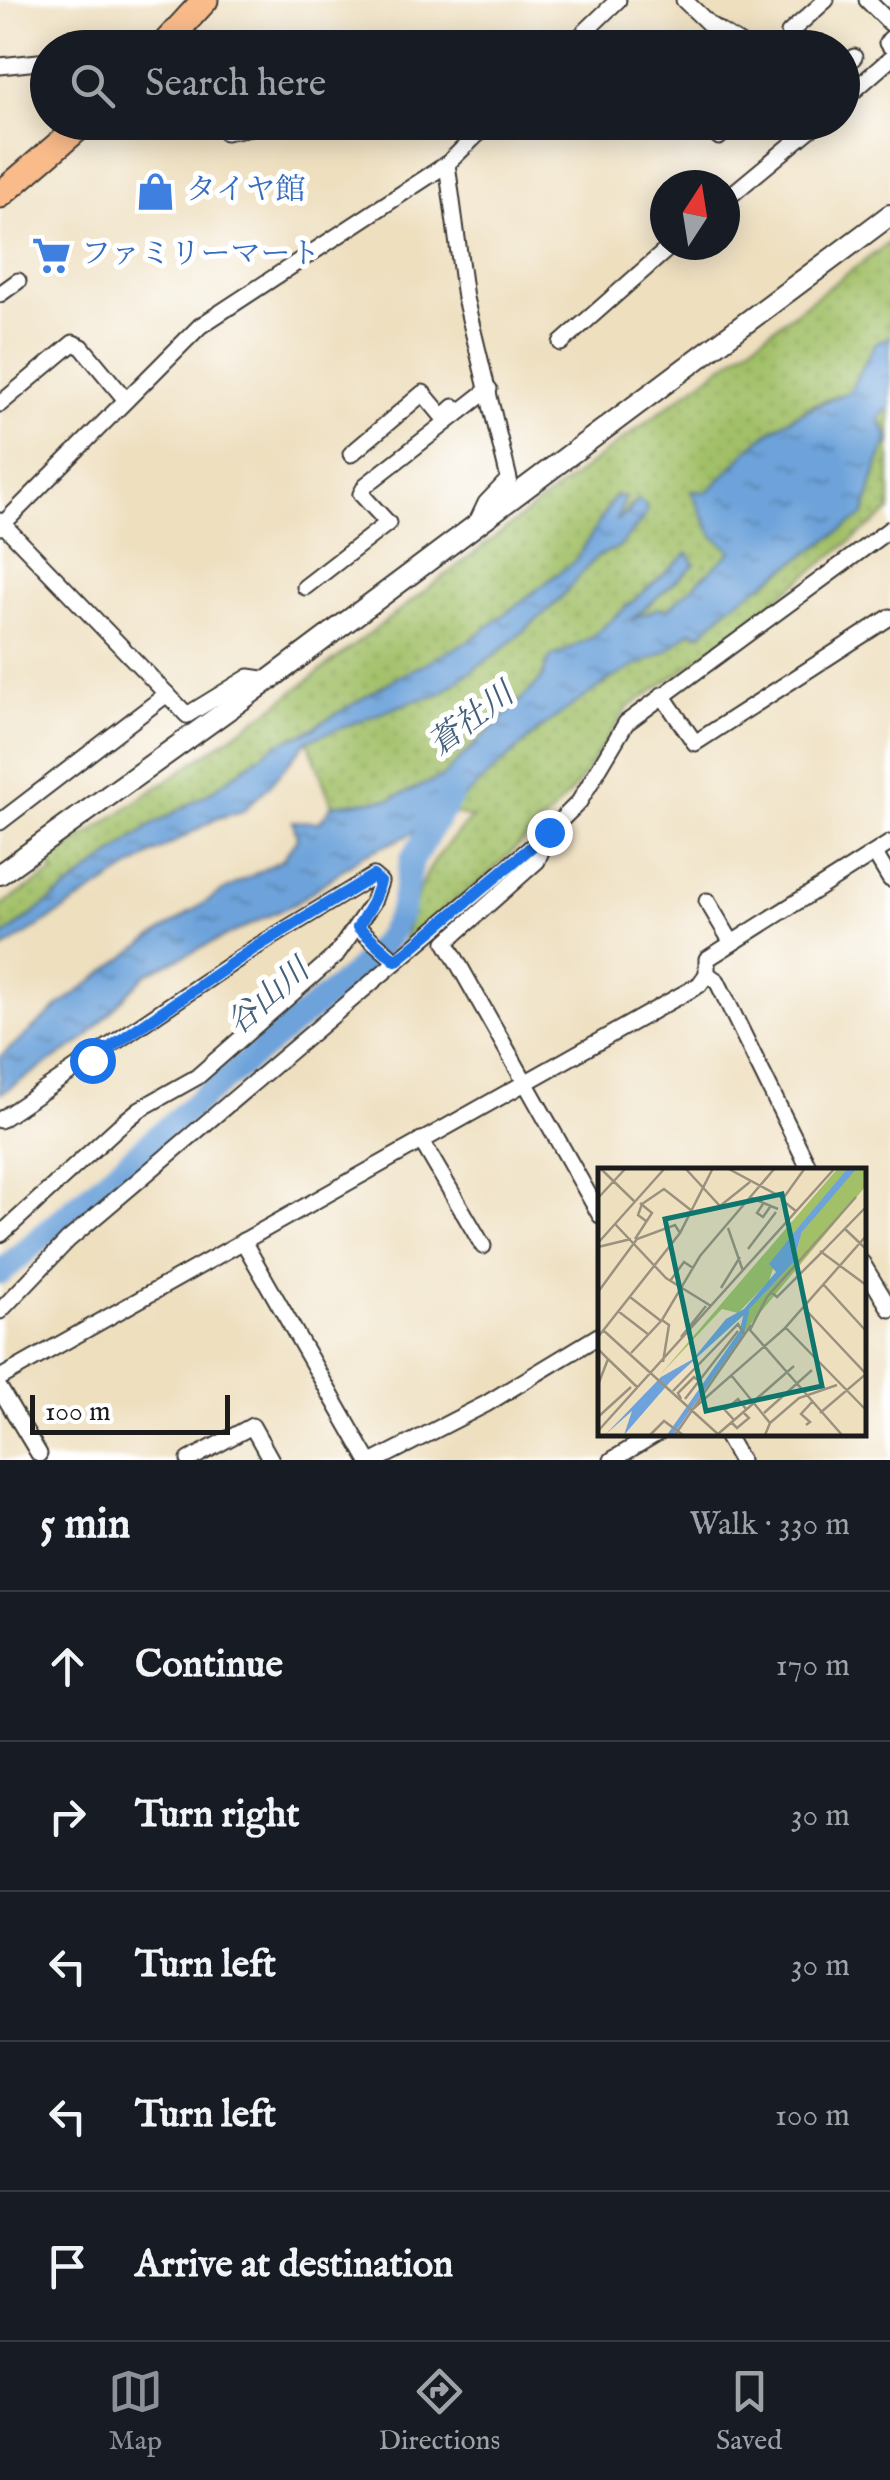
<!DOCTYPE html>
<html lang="en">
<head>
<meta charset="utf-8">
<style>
	:root { --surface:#171b24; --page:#242831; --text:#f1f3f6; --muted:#9ea1a6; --line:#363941; --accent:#8c9099 }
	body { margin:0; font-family:"IM FELL English","Noto Serif JP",serif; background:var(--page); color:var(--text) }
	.compass { position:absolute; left:650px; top:170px; width:90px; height:90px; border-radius:50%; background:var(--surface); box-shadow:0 5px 25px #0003; rotate:12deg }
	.scale { position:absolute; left:30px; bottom:25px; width:200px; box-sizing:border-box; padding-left:10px; border:5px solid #1c1c1c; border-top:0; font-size:28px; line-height:35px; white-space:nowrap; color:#1c1c1c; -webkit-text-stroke:8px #fff; paint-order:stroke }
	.stop { position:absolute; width:30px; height:30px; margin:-22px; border:8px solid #1a73e8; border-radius:50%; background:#fff }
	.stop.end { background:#1a73e8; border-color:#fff; box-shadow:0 2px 10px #0008 }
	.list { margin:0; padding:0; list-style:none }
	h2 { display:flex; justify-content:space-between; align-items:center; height:130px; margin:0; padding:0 40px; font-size:42px }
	h2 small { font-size:32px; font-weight:400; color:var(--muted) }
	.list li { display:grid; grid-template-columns:65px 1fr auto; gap:30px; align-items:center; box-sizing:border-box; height:150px; padding:0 40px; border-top:2px solid var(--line) }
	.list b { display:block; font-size:38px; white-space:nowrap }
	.list em { font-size:32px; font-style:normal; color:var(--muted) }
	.icon { flex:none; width:55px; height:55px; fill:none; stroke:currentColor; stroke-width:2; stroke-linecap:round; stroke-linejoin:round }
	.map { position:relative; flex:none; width:890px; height:1460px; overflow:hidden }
	.search { position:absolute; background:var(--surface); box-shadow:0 5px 25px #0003; left:30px; right:30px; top:30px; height:110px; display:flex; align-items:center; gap:25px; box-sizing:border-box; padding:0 35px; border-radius:55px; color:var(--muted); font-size:38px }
	.sheet { height:880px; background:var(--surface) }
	nav { display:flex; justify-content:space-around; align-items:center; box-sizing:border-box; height:140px; border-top:2px solid var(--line); background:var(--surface); font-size:28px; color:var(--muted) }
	nav a { display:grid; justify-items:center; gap:5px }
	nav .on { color:var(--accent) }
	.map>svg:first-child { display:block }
	.grass { fill:url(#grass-dots); stroke:#5f6e42; stroke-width:2.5 }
	.water { fill:url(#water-ripples); stroke:#44607b; stroke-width:2.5 }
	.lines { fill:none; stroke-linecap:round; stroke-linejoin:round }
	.river { stroke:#6da3da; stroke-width:25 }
	.minor-casing { stroke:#3c3934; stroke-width:19 }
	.tertiary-casing { stroke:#3c3934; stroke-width:24 }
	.trunk-casing { stroke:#3c3934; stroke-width:29 }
	.minor { stroke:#fff; stroke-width:15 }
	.tertiary { stroke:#fff; stroke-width:20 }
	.trunk { stroke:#fabb8b; stroke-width:25 }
	.route { stroke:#1a73e8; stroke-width:12 }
	.labels { text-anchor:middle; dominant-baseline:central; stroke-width:10; stroke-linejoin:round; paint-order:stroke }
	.shop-label { font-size:30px; fill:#366cbe; stroke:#fff; text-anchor:start }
	.water-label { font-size:32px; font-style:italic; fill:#44607b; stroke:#fff }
	.inset-river { fill:none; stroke:#6da3da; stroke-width:5 }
	.inset-road { fill:none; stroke:#9a917e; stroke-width:2.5 }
	.view { fill:#0f766e; fill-opacity:0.15; stroke:#0f766e; stroke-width:5 }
	.inset-edge { fill:none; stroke:#1c1c1c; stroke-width:5 }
</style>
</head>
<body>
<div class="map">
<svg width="890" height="1460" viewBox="0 0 890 1460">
	<defs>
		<pattern id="grass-dots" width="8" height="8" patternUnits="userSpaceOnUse" patternTransform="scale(2.5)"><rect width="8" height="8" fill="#a2c068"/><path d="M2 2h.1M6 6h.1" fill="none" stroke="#8ba45a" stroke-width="1.8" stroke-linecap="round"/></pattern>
		<pattern id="water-ripples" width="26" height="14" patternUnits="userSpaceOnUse" patternTransform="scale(2.5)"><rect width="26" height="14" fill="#6da3da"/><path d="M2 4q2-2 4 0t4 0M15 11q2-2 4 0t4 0" fill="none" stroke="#5984b0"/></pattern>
	</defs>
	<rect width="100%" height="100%" fill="#fff"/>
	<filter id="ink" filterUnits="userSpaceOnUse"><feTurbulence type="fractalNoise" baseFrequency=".01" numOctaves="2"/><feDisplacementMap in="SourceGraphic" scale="20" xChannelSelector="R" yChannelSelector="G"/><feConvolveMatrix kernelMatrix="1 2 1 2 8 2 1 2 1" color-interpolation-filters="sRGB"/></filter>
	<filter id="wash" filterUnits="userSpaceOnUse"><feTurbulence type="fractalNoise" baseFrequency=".0048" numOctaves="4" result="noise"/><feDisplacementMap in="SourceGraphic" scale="40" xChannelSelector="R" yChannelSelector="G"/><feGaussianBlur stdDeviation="2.25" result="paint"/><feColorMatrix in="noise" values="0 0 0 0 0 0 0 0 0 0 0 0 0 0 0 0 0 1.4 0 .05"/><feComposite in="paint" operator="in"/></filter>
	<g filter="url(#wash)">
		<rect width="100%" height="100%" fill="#eedfbf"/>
		<g class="grass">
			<polygon points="890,242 890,336 875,344 849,392 812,405 773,429 707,492 692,492 733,551 667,610 658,608 628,622 695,564 688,554 592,637 550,658 540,681 442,777 391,799 332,805 308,740 413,701 437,696 505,647 556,603 596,557 619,547 644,518 638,499 616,521 615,496 576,560 472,639 393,680 303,734 278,743 209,793 149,827 0,939 0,906 54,872 48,862 271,709 602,455"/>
			<path d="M890,407V511L692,664L628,708L578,784L549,816L489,874L403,944C420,882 425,864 472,818L448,812C499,765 551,715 611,679C641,661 662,655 691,631L702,633L726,609L864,515L878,463L889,440L879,419Z"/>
		</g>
		<g class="water">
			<path d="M890,336V407L879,419L889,439L878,463L864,515L726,609L701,634L691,631L667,651L612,678L542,727L448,812L407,836L363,855L296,903L146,974L84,1040L0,1094V1057L64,1002L147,941L219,893L283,859L297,838L293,821L320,822L332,805L391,799L442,777L540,681L550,658L592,637L688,553L695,564L631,620L658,608L667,610L732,551L713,536L691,491L707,492C725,476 740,456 758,441C784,419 817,404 849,392L875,344Z"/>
			<polygon points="615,496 625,497 617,520 628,513 638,499 647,507 644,518 619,547 596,557 556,603 505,647 437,696 413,701 308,740 269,786 243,811 218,818 149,856 0,951 0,939 149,827 209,793 278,743 303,734 393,680 472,639 576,560"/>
		</g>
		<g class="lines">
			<polyline class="river" points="0,1273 210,1091 353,975 387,939 401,912 412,860 453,792"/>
		</g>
	</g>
	<g filter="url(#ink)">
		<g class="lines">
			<defs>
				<g id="minor">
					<polyline points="684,0 710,25 747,48"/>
					<polyline points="867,0 890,23"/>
					<polyline points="177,32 212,48"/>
					<polyline points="789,33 826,0"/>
					<polyline points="890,39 887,43 890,46"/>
					<polyline points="568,48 618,0"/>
					<polyline points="0,66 48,61"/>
					<polyline points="842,67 854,57"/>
					<polyline points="842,101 890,59"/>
					<polyline points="224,122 226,132 277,122"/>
					<polyline points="705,122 719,137 734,122"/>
					<polyline points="447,164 465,298 509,479 486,503 477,522"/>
					<polyline points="725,200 819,122"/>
					<polyline points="0,294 18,281"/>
					<polyline points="561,343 672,245"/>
					<polyline points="0,404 73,343 82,347 126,400"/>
					<polyline points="351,454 423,393 443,417 454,407"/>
					<polyline points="0,521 187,715 249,677 269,680"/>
					<polyline points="0,527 200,326 447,164 490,122"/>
					<polyline points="305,587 388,523 361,494 366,485 489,389"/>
					<polyline points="662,695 695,743 890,617"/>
					<polyline points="0,822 167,694"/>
					<polyline points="547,836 537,861 446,942 600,1215"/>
					<polyline points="875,854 890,879"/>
					<polyline points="707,901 732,943"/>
					<polyline points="357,927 396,961"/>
					<polyline points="707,974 717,981 810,1170"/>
					<polyline points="0,1120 253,949 373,876 380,882 373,902 336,955 197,1077 140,1109 119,1126 1,1234"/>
					<polyline points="421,1140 483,1246"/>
					<polyline points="243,1241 368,1460"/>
					<polyline points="862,1263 890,1309"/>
					<polyline points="0,1311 68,1240 549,832 579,802 626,723 890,529"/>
					<polyline points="0,1378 699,985 707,974 707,959 890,843"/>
					<polyline points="0,1389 39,1454"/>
					<polyline points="724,1432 740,1460"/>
					<polyline points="189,1460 252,1426 271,1460"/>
					<polyline points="377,1460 486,1404 600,1335"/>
					<polyline points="612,1460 659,1432"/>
				</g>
				<polyline id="tertiary" points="0,874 269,680 890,215"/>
				<g id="trunk">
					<polyline points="161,48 205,0"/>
					<polyline points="0,195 85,122"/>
				</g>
			</defs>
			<use href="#minor" class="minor-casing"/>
			<use href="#tertiary" class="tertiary-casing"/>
			<use href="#trunk" class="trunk-casing"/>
			<use href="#minor" class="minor"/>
			<use href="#tertiary" class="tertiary"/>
			<use href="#trunk" class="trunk"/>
		</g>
	</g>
	<g class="lines" filter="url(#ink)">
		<polyline class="route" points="92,1060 253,949 373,876 380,882 373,902 358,927 396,961 549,832"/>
	</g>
	<defs>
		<symbol id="shop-bare" viewBox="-9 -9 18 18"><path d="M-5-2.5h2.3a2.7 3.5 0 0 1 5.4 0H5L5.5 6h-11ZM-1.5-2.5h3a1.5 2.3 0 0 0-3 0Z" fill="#3f7fe0" stroke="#fff" stroke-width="2.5" paint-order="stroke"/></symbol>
		<symbol id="supermarket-bare" viewBox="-9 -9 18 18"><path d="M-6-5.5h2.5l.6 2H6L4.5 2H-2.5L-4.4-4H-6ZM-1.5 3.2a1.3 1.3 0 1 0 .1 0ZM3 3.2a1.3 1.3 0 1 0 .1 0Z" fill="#3f7fe0" stroke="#fff" stroke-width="2.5" paint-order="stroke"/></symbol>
	</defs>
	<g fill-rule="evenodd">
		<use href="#shop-bare" x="128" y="164" width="55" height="55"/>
		<use href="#supermarket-bare" x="24" y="228" width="55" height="55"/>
	</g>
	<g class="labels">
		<g class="shop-label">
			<text x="186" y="191">タイヤ館</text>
			<text x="81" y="255">ファミリーマート</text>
		</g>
		<g class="water-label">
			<text transform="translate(472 720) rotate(-37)">蒼社川</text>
			<text transform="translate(269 998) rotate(-41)">谷山川</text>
		</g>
	</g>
	<g transform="translate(598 1168)">
		<rect width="268" height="268" fill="#eedfbf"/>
		<path d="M240,0H250L180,86L171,113L140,145L124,141L62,207ZM267,0V19L146,164L148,145L195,95L204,64L252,3Z" fill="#a2c068"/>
		<path d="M259,0L204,64L195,95L148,145L72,214L26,267L34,243L7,267L63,209L95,191L128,151L146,141L178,104L171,96L204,55L249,1Z" fill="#6da3da"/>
		<path class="inset-river" d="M72,267L144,164L149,142"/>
		<path class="inset-road" d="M2,0L37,34M87,0L122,38L152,14M129,0L185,30M151,29L180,41M0,30L28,0M165,36L159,45L165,49L172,39M199,44L184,32L207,0M48,53L40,47L44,36L66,21L94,43M17,56L68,110L113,138M130,60L145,103M246,60L268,81M37,71L54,45L42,35M0,75L67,0M0,79L33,71M150,81L178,44M222,83L268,117M224,84L268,39M72,113L86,94L95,100M225,116L268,163M123,120L142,89M0,124L39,71L77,57L82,65M173,124L179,129L224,84M32,129L63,153M205,139L268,206L222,245M20,143L51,167M64,152L71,157L65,194M187,159L268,242M5,162L121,267M0,169L82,65L115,0M83,169L108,138M0,181L10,191L0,217M33,185L64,152L102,88L177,0M10,191L39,219M133,207L172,255L167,267M101,213L140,163M75,223L140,156L146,166M83,231L80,225L96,209L101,213L87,231M156,233L196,198M95,241L186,161L268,68M166,245L214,202M0,249L33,219M136,252L127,242L140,231L148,241M133,254L139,260L151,250L145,244M172,255L201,230L239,217M208,257L212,254L203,246L214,234M0,263L237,0M120,266L157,234M52,267L66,253L85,267M77,267L153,157M244,267L152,162L169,129L258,29"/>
		<path class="view" d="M184,26L224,218L108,243L67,51Z"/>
		<rect width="268" height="268" class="inset-edge"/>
	</g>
</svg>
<svg class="compass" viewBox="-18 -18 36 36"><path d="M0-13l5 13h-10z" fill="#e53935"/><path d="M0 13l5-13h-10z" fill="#9ea1a6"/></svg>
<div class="scale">100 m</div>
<div class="stop" style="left:92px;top:1060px"></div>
<div class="stop end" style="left:549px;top:832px"></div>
<div class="search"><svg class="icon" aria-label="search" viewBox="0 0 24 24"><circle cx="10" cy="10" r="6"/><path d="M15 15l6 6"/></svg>Search here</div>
</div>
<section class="sheet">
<h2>5 min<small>Walk · 330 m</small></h2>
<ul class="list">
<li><svg class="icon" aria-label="ahead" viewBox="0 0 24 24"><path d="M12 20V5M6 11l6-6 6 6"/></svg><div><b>Continue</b></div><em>170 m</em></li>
<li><svg class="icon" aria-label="right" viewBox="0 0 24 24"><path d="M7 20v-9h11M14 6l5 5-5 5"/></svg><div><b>Turn right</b></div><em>30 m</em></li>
<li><svg class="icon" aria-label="left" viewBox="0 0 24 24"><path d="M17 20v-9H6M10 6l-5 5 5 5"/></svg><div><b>Turn left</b></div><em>30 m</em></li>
<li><svg class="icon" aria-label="left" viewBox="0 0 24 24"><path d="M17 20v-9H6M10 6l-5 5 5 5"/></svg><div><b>Turn left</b></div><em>100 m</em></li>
<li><svg class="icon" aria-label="arrive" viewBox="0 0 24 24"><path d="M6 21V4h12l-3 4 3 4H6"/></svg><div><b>Arrive at destination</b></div></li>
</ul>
</section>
<nav>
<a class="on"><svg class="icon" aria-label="map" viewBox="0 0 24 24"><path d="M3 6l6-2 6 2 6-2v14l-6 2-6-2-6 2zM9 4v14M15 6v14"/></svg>Map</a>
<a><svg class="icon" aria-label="directions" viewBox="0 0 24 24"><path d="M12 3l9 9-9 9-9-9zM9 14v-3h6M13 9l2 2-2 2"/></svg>Directions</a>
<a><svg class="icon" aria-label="saved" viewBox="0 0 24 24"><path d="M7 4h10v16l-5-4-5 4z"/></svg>Saved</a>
</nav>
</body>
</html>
